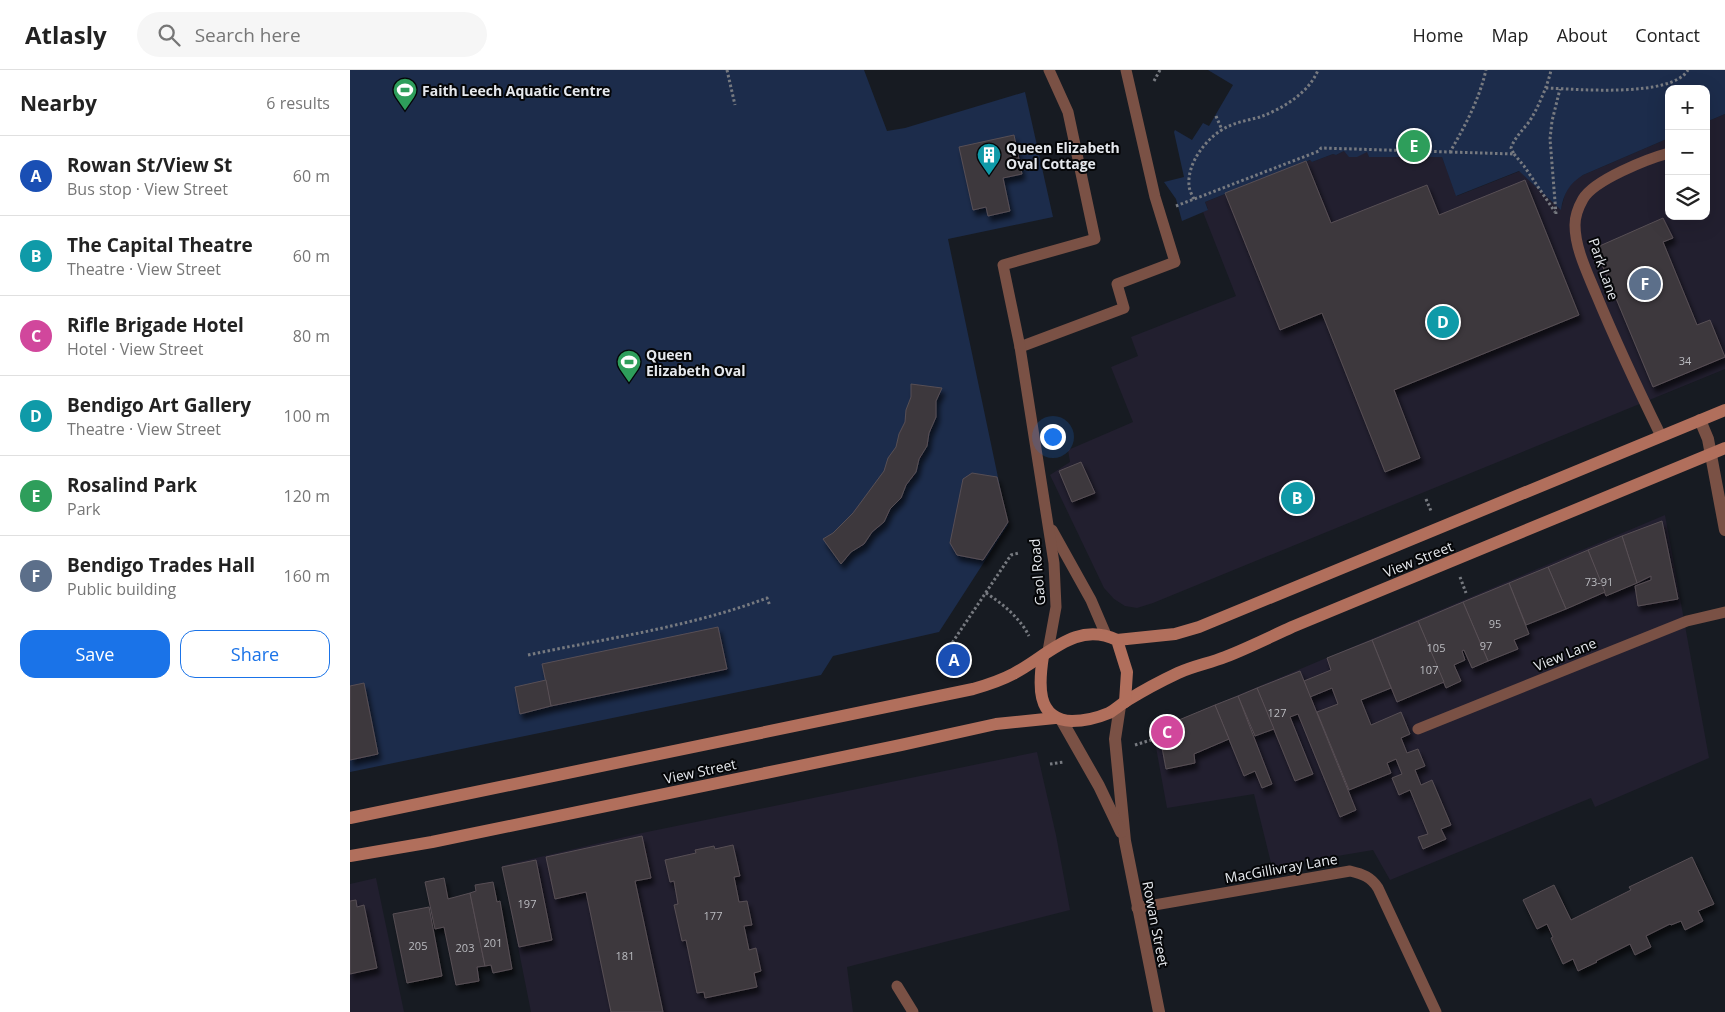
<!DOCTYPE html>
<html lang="en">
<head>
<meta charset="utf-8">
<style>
	:root { --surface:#fff; --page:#f6f6f6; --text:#222; --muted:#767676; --line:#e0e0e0; --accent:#1a73e8 }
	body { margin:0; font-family:"Open Sans",sans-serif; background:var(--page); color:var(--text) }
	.controls { position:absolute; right:15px; top:15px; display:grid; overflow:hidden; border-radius:10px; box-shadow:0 5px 20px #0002 }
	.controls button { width:45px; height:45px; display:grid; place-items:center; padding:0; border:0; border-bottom:1px solid var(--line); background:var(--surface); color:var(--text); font:25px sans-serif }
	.you { position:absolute; left:702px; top:366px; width:18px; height:18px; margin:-12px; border:4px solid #fff; border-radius:50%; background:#1a73e8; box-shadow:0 0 0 8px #1a73e833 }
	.badge { display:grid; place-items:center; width:32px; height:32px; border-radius:50%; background:var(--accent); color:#fff; font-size:16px; font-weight:700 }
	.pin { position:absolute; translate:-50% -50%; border:2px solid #fff; box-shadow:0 1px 5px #0006 }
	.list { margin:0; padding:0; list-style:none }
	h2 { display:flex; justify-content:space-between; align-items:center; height:65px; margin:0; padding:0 20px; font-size:21px }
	h2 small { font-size:16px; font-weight:400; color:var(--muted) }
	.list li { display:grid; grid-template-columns:32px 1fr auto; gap:15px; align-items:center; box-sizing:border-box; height:80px; padding:0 20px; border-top:1px solid var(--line) }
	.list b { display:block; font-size:19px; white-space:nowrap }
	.list p { margin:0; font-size:16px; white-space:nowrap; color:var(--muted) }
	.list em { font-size:16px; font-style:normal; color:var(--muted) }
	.actions { display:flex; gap:10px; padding:15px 20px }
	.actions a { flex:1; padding:11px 0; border:1px solid var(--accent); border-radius:15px; text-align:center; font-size:18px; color:var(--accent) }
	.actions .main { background:var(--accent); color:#fff }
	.icon { flex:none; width:28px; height:28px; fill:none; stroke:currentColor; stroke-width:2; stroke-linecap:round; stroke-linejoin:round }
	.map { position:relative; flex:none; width:1375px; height:942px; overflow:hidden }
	header { display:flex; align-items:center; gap:30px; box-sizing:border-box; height:70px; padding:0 25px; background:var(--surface); border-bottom:1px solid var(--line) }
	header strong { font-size:24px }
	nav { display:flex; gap:28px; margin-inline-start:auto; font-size:18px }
	.search { width:350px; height:45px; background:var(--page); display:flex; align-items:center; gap:12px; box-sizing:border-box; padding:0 18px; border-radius:28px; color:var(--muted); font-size:19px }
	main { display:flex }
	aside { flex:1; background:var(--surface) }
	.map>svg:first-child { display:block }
	.commercial { fill:#221f2f }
	.green { fill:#1c2c4b }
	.building { fill:#3e373c; stroke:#574f55; filter:url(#shadow) }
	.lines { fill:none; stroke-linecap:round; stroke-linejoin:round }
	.path { stroke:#777a80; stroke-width:3; stroke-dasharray:2.5 2.5; stroke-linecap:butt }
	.lane { stroke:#7a5145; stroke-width:11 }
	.street { stroke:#7a5145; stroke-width:12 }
	.secondary { stroke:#b16f5c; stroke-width:12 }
	.labels { text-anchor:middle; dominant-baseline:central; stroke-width:4; stroke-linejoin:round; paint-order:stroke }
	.number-label { font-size:11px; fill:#bbbcc1 }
	.poi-label { font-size:14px; font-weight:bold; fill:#e5e8ed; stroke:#050608; text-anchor:start }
	.street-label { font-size:14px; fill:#e5e8ed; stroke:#050608 }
</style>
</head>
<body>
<header>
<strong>Atlasly</strong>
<div class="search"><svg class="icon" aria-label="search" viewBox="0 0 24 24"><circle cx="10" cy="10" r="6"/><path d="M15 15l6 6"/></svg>Search here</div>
<nav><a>Home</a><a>Map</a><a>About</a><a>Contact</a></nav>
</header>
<main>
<aside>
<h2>Nearby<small>6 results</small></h2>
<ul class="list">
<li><span class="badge" style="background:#1a4fb4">A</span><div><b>Rowan St/View St</b><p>Bus stop · View Street</p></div><em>60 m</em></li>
<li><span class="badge" style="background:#0f9aa8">B</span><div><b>The Capital Theatre</b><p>Theatre · View Street</p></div><em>60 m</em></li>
<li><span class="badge" style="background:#d1479c">C</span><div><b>Rifle Brigade Hotel</b><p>Hotel · View Street</p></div><em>80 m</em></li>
<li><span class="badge" style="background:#0f9aa8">D</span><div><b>Bendigo Art Gallery</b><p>Theatre · View Street</p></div><em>100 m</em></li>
<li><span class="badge" style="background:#2e9e5b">E</span><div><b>Rosalind Park</b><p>Park</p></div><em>120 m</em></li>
<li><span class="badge" style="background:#5c6f8a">F</span><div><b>Bendigo Trades Hall</b><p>Public building</p></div><em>160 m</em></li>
</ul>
<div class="actions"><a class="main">Save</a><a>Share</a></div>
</aside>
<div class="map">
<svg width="1375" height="942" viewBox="0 0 1375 942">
	<defs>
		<filter id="shadow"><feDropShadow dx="3" dy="5.5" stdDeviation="2.5" flood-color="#0009"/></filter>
	</defs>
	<rect width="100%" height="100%" fill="#171b22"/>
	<g class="commercial">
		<polygon points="1375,44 1375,299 803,533 787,538 775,536 764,529 754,518 700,405 720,392 718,380 783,352 761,297 788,286 781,267 886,226 853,142 858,139 855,132 961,90 962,92 983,84 986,85 994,81 1018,82 1019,87 1092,87 1107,126 1170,101 1211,139 1215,124 1219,117 1225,110 1233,105 1319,68 1319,146 1356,146 1356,52"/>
		<polygon points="1315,445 1359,688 1245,737 1241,728 1040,810 1023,780 922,797 904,724 817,738 803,661"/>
		<polygon points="687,682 706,765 720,840 497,897 503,942 181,942 152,796 292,763"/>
		<polygon points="26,808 54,942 0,942 0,814"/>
	</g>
	<g class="green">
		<polygon points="0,0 514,0 537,61 555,58 675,22 703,147 598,169 658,455 589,562 483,586 471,605 0,702"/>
		<path d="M858,0H1375V44L1356,52V19H1319V68L1233,105C1220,113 1213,124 1211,140L1169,101L1106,126L1092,87H1019L1017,82L1007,87H999L994,81L986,85L983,84L962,92L960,90L855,132L858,140L832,151L826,129L814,112L834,107L824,62L825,60L842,70L853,53L859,56L883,15Z"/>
	</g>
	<g class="building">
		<polygon points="664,65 672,104 653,108 660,141 638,146 636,137 623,140 609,77"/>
		<polygon points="956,91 981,153 1077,115 1089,145 1175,110 1229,245 1044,320 1070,388 1035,402 972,243 930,260 875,123"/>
		<polygon points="1313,148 1323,168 1313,172 1347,255 1360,250 1375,287 1303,317 1245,178"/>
		<polygon points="561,314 592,318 586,331 586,347 579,363 577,376 569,389 566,402 556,415 551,428 540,439 534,452 522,462 514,474 501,482 491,494 473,469 483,463 503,443 534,401 538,388 546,377 549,364 555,352 556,340 561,327"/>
		<polygon points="731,392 745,423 722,432 709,401"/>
		<polygon points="622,403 647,407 658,452 633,490 607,485 600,473 613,409"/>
		<polygon points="1312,451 1328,529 1288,536 1285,516 1301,510 1301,506 1287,513 1272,466"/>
		<polygon points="1272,466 1287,513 1256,526 1238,480"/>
		<polygon points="1238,480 1255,522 1216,539 1198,497"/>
		<polygon points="1198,497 1216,539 1176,555 1159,513"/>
		<polygon points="1159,513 1179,564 1164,570 1168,579 1138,591 1113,532"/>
		<polygon points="1113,532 1138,591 1122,598 1114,580 1112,581 1115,590 1104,595 1111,611 1096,618 1068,551"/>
		<polygon points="1068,551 1094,612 1047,632 1022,570"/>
		<polygon points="368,557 377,599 201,636 192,594"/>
		<polygon points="1022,570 1041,618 1011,630 1021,655 1051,642 1060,664 1051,668 1057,683 1068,679 1075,696 1065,700 1071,715 1082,710 1101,755 1091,759 1096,769 1073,779 1068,767 1078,764 1060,720 1049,725 1042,708 1052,704 1046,689 1037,693 1041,703 999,720 967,642 988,634 982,618 960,627 954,611 981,600 977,588"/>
		<polygon points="950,601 1006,740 990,747 948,644 940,647 963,704 945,711 907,618"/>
		<polygon points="196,610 201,636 170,644 165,617"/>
		<polygon points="14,613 28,684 0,690 0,616"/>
		<polygon points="907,618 924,659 905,666 888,626"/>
		<polygon points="888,626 922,714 912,718 905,701 894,706 865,635"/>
		<polygon points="865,635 879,669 844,684 845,693 816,699 810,667 812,657"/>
		<polygon points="292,766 301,808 285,811 313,942 261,942 236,822 205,829 196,787"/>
		<polygon points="383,775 390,806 384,807 389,832 397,831 402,855 394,856 399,880 406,878 411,901 404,903 407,917 355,928 354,922 347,923 336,870 332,871 324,835 328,834 324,811 320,812 315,790 346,783 345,780 364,776 365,779"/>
		<polygon points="1342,787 1364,834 1348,841 1353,851 1335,860 1331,851 1321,855 1320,854 1296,866 1301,877 1285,885 1280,874 1246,891 1247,892 1228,901 1223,889 1213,894 1201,868 1203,867 1197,854 1187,859 1173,830 1204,815 1221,850 1281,820 1279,817"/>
		<polygon points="186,790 202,870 169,877 152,797"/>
		<polygon points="94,808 98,829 120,823 135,896 127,897 129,911 106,915 94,857 85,859 75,812"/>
		<polygon points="143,812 147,832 150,831 162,899 143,903 141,895 135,896 120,823 126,821 125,815"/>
		<polygon points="6,830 7,837 14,835 27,898 0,904 0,831"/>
		<polygon points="79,837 92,906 57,913 43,844"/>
	</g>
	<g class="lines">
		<g class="path">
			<polyline points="377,0 385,35"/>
			<polyline points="804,11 810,0"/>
			<path d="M1196,18C1227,19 1321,28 1338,0"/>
			<polyline points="866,46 872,60"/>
			<path d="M1100,82L1164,84L1161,78C1165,67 1172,61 1179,52C1187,40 1198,15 1201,0"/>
			<polyline points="1164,84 1174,96 1205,142"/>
			<path d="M844,129C842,125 839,120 839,115C837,92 858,66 877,57C887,52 899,50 910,47C932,39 959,23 968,0"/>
			<path d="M826,136L969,81L971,78L1100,82C1115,56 1129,30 1136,0"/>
			<polyline points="1206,144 1200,69 1202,51 1210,19"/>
			<polyline points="1076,429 1081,441"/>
			<polyline points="1110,507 1116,523"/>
			<path d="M636,523C653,534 670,548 679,566"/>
			<polyline points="605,582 602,573 661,485 669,483"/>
			<path d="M178,585C258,568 340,557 417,528L420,536"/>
			<polyline points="785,675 801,670"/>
			<polyline points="700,694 714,692"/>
		</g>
		<g class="lane">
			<polyline points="670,277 774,238 767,214 825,192 805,127 776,0"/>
			<path d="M1311,366C1288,319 1266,272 1246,224C1237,202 1225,178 1225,155C1225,146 1229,136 1233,129C1244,110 1297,89 1319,83"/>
			<polyline points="702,460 741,530 756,565"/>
			<polyline points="698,581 706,537 704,493 670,277 653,195 745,169 718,42 699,0"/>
			<polyline points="1068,659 1337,551 1375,542"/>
			<path d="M787,838L1000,801C1013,804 1021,807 1028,818L1086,942"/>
			<polyline points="547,916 563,942"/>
		</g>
		<g class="street">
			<polyline points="1350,350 1358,369 1375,460"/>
			<polyline points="770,636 765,669 775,771 809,942"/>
			<polyline points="712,651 749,716 771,762"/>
		</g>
		<g class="secondary">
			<polyline points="767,570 825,564 849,557 1375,340"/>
			<path d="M693,586C689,612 685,650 722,651C735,651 747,648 759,643C766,639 771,634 778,630C794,620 811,611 828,603C843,596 860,593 875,587C898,578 920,567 942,557L1375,378"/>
			<path d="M0,748L623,619C637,615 650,611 663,604C697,587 725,550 767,570L777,602L775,632"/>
			<polyline points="0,786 82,772 551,675 646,654 705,648"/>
		</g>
	</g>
	<defs>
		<symbol id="stadium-pin" viewBox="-11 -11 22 30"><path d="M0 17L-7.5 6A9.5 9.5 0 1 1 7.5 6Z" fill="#2e9e5b" stroke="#050608"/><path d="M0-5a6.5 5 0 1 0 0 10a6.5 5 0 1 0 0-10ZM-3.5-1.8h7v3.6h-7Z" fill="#fff"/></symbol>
		<symbol id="building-pin" viewBox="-11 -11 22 30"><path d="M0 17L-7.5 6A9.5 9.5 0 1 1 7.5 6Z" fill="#0f9aa8" stroke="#050608"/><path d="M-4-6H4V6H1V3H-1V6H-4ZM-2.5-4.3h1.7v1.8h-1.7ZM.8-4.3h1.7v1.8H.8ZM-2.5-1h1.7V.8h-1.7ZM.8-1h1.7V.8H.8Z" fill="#fff"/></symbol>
	</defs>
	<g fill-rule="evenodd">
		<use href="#stadium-pin" x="41" y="6" width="28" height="38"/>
		<use href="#building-pin" x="625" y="71" width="28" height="38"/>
		<use href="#stadium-pin" x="265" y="278" width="28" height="38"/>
	</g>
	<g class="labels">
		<g class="number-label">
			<text x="1335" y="290">34</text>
			<text x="1249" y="511">73-91</text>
			<text x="1145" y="553">95</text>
			<text x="1136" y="575">97</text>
			<text x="1086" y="577">105</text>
			<text x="1079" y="599">107</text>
			<text x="927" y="642">127</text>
			<text x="177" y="833">197</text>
			<text x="363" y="845">177</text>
			<text x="143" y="872">201</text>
			<text x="68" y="875">205</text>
			<text x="115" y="877">203</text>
			<text x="275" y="885">181</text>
		</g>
		<g class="poi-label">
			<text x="72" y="20">Faith Leech Aquatic Centre</text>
			<text x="656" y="77">Queen Elizabeth<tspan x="656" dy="16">Oval Cottage</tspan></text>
			<text x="296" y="284">Queen<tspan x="296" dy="16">Elizabeth Oval</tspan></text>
		</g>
		<g class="street-label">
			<text transform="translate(1254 199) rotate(71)">Park Lane</text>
			<text transform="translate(1068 489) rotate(-22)">View Street</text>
			<text transform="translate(687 502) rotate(-95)">Gaol Road</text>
			<text transform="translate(1215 584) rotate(-22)">View Lane</text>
			<text transform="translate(350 701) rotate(-12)">View Street</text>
			<text transform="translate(931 798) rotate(-10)">MacGillivray Lane</text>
			<text transform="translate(806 854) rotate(79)">Rowan Street</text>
		</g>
	</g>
</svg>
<div class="controls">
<button>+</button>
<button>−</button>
<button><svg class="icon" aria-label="layers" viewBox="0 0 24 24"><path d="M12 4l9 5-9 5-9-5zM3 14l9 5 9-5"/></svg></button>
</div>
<div class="you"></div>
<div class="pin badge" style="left:604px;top:590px;background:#1a4fb4">A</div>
<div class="pin badge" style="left:947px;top:428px;background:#0f9aa8">B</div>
<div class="pin badge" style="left:817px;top:662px;background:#d1479c">C</div>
<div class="pin badge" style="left:1093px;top:252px;background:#0f9aa8">D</div>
<div class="pin badge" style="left:1064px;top:76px;background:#2e9e5b">E</div>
<div class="pin badge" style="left:1295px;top:214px;background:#5c6f8a">F</div>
</div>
</main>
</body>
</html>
